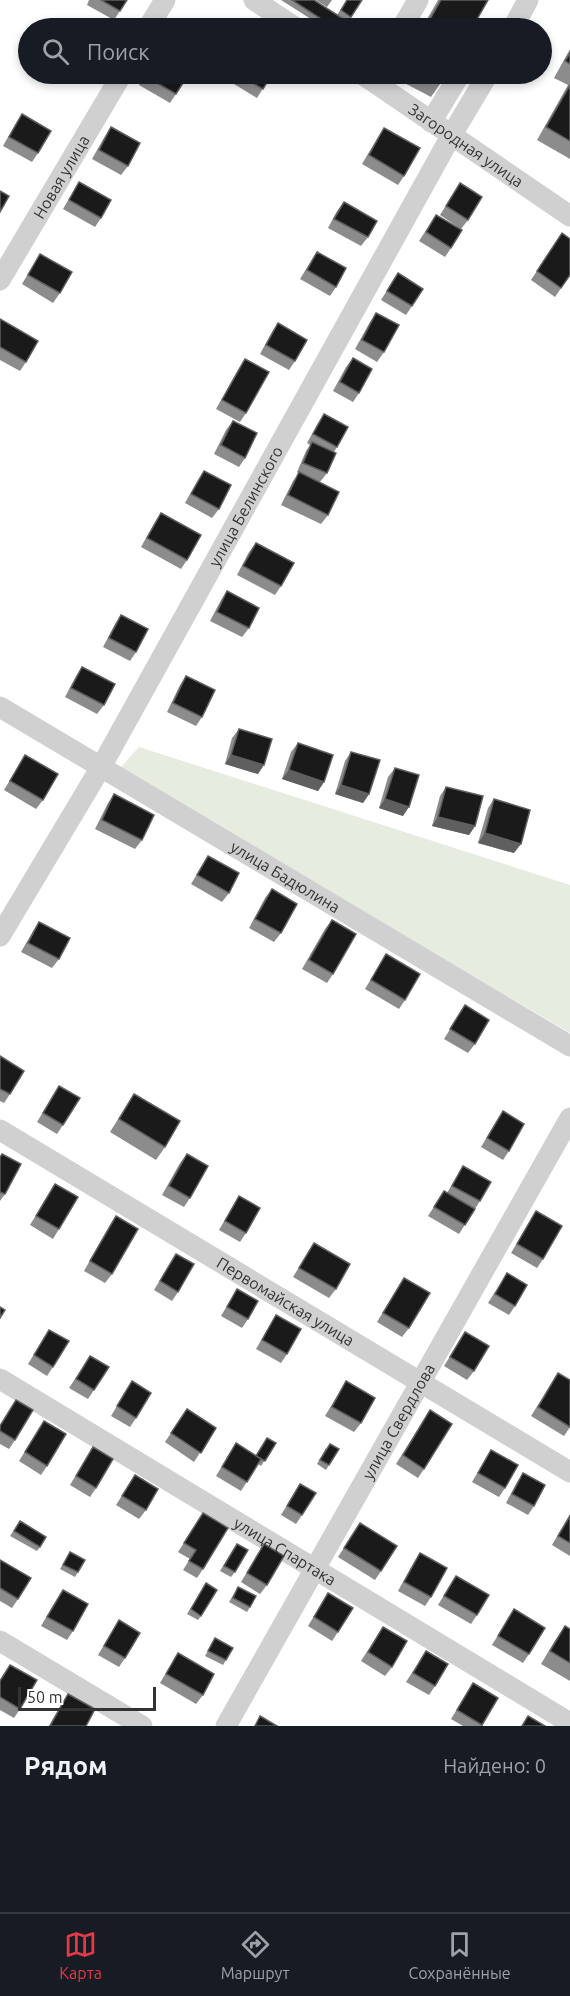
<!DOCTYPE html>
<html lang="ru">
<head>
<meta charset="utf-8">
<style>
	:root { --surface:#171b24; --page:#20242c; --text:#f1f3f6; --muted:#9ea1a6; --line:#363941; --accent:#e63946 }
	body { margin:0; font-family:Ubuntu,sans-serif; background:var(--page); color:var(--text) }
	.scale { position:absolute; left:18px; bottom:15px; width:138px; box-sizing:border-box; padding-left:6px; border:3px solid #333; border-top:0; font-size:16px; line-height:21px; white-space:nowrap; color:#333; -webkit-text-stroke:4px #fff; paint-order:stroke }
	.list { margin:0; padding:0; list-style:none }
	h2 { display:flex; justify-content:space-between; align-items:center; height:78px; margin:0; padding:0 24px; font-size:26px }
	h2 small { font-size:20px; font-weight:400; color:var(--muted) }
	.icon { flex:none; width:33px; height:33px; fill:none; stroke:currentColor; stroke-width:2; stroke-linecap:round; stroke-linejoin:round }
	.map { position:relative; flex:none; width:570px; height:1726px; overflow:hidden }
	.search { position:absolute; background:var(--surface); box-shadow:0 3px 9px #0003; left:18px; right:18px; top:18px; height:66px; display:flex; align-items:center; gap:15px; box-sizing:border-box; padding:0 21px; border-radius:33px; color:var(--muted); font-size:22px }
	.sheet { height:186px; background:var(--surface) }
	nav { display:flex; justify-content:space-around; align-items:center; box-sizing:border-box; height:84px; border-top:2px solid var(--line); background:var(--surface); font-size:16px; color:var(--muted) }
	nav a { display:grid; justify-items:center; gap:3px }
	nav .on { color:var(--accent) }
	.map>svg:first-child { display:block }
	.green { fill:#e6ecdf }
	.lines { fill:none; stroke-linecap:round; stroke-linejoin:round }
	.minor { stroke:#d0d0d0; stroke-width:21 }
	.wall { fill:#8c8c8c }
	.shaded-wall { fill:#5f5f5f }
	.building { fill:#1a1a1a; stroke:#5f5f5f; stroke-width:1.5 }
	.labels { text-anchor:middle; dominant-baseline:central; stroke-width:6; stroke-linejoin:round; paint-order:stroke }
	.street-label { font-size:16px; fill:#333; stroke:#fff }
</style>
</head>
<body>
<div class="map">
<svg width="570" height="1726" viewBox="0 0 570 1726">
	<rect width="100%" height="100%" fill="#fff"/>
	<polygon class="green" points="139,747 570,885 570,1033 120,768"/>
	<g class="lines">
		<g class="minor">
			<polyline points="254,0 296,28"/>
			<polyline points="148,28 165,0"/>
			<polyline points="402,28 418,0"/>
			<polyline points="513,28 528,0"/>
			<path id="s1" d="M362,74L570,216"/>
			<polyline points="431,122 460,74"/>
			<path id="s2" d="M0,280L122,74"/>
			<path id="s3" d="M0,707L570,1046"/>
			<path id="s4" d="M0,936L101,767L451,136L488,74"/>
			<path id="s5" d="M0,1130L570,1472"/>
			<path id="s6" d="M0,1379L570,1723"/>
			<polyline points="0,1641 142,1726"/>
			<path id="s7" d="M226,1726L570,1118"/>
		</g>
	</g>
	<g class="wall">
		<polygon points="89,0 127,0 114,20 87,5"/>
		<polygon points="281,0 314,0 344,28 325,28"/>
		<polygon points="316,0 332,0 327,7"/>
		<polygon points="347,0 362,0 348,22 337,15"/>
		<polygon points="438,0 488,0 472,28 422,28"/>
		<polygon points="570,49 570,159 537,140 568,85 554,78"/>
		<polygon points="146,74 185,74 176,94 170,103 139,85"/>
		<polygon points="222,74 272,74 257,98 221,76"/>
		<polygon points="397,74 447,74 431,97 395,78"/>
		<polygon points="22,114 38,153 32,162 3,146 16,123"/>
		<polygon points="111,127 128,166 121,175 92,159 105,136"/>
		<polygon points="384,128 404,176 398,185 362,164 378,137"/>
		<polygon points="79,182 101,218 95,227 63,209"/>
		<polygon points="460,183 468,220 461,229 440,215"/>
		<polygon points="344,202 368,237 361,246 328,228 337,211"/>
		<polygon points="436,215 451,248 445,257 419,241"/>
		<polygon points="556,242 570,275 555,297 531,280"/>
		<polygon points="317,252 336,287 330,296 300,279 311,261"/>
		<polygon points="40,254 60,293 53,303 22,284"/>
		<polygon points="398,273 412,306 406,315 381,300"/>
		<polygon points="376,313 384,352 377,362 355,349 370,322"/>
		<polygon points="0,320 26,362 20,371 0,360"/>
		<polygon points="278,323 295,361 289,370 260,354 272,332"/>
		<polygon points="353,358 359,393 353,402 333,391 346,367"/>
		<polygon points="245,359 246,413 240,422 216,409 239,368"/>
		<polygon points="324,414 337,447 334,452 327,473 320,482 328,515 321,524 281,505 293,481 299,473 297,472 306,451 310,445 307,443 318,423"/>
		<polygon points="233,421 245,458 239,467 214,454 226,430"/>
		<polygon points="204,471 219,509 212,518 185,503 198,480"/>
		<polygon points="161,513 187,560 181,569 141,547 155,522"/>
		<polygon points="256,543 281,586 275,595 237,575 249,552"/>
		<polygon points="227,591 249,628 242,637 210,621 221,600"/>
		<polygon points="121,615 136,652 130,661 103,647 115,624"/>
		<polygon points="82,667 104,705 97,714 65,697 76,676"/>
		<polygon points="186,676 202,717 196,726 167,712 180,685"/>
		<polygon points="239,729 258,774 225,764 232,738"/>
		<polygon points="298,743 324,782 318,791 282,779 291,752"/>
		<polygon points="351,752 369,794 363,803 335,794 345,761"/>
		<polygon points="25,755 43,800 36,809 4,790"/>
		<polygon points="395,768 403,816 379,808 388,777"/>
		<polygon points="446,787 475,826 469,835 432,826 440,796"/>
		<polygon points="114,794 142,840 135,849 95,829 108,803"/>
		<polygon points="494,799 514,853 478,843 488,808"/>
		<polygon points="208,856 229,893 222,902 191,884"/>
		<polygon points="272,889 281,933 274,942 249,928 265,898"/>
		<polygon points="332,920 333,974 327,983 302,969 325,929"/>
		<polygon points="39,922 59,959 52,968 21,952 33,931"/>
		<polygon points="386,954 405,1000 399,1009 365,989"/>
		<polygon points="465,1005 475,1044 468,1053 444,1039"/>
		<polygon points="0,1056 10,1094 4,1103 0,1101"/>
		<polygon points="59,1086 63,1125 57,1134 37,1122"/>
		<polygon points="134,1094 165,1147 156,1160 110,1132"/>
		<polygon points="503,1111 509,1151 503,1160 481,1147"/>
		<polygon points="187,1154 190,1198 184,1207 162,1195 180,1163"/>
		<polygon points="0,1156 5,1194 0,1201"/>
		<polygon points="463,1166 480,1201 459,1234 428,1216 444,1191 447,1193"/>
		<polygon points="55,1184 59,1229 53,1239 30,1225"/>
		<polygon points="239,1196 246,1233 240,1242 219,1230"/>
		<polygon points="536,1211 543,1259 537,1268 511,1253"/>
		<polygon points="116,1216 112,1274 105,1283 84,1271 110,1225"/>
		<polygon points="314,1243 336,1289 329,1298 293,1277"/>
		<polygon points="176,1254 178,1292 172,1301 154,1290"/>
		<polygon points="507,1273 515,1306 509,1315 488,1303"/>
		<polygon points="404,1278 409,1328 402,1337 377,1322"/>
		<polygon points="237,1289 248,1319 242,1328 221,1316"/>
		<polygon points="276,1315 287,1354 281,1363 256,1349"/>
		<polygon points="49,1330 53,1367 47,1376 28,1364"/>
		<polygon points="465,1332 474,1371 467,1380 444,1366"/>
		<polygon points="90,1356 94,1390 88,1399 69,1388"/>
		<polygon points="558,1373 570,1427 564,1436 531,1416"/>
		<polygon points="132,1381 136,1418 130,1427 111,1416"/>
		<polygon points="346,1381 361,1423 354,1432 325,1416"/>
		<polygon points="16,1400 15,1440 9,1449 0,1444 0,1425"/>
		<polygon points="187,1409 216,1428 194,1462 165,1442"/>
		<polygon points="430,1410 424,1469 418,1478 396,1464"/>
		<polygon points="44,1421 47,1466 41,1475 19,1461"/>
		<polygon points="236,1443 256,1455 276,1443 261,1466 258,1464 241,1491 216,1476"/>
		<polygon points="93,1447 96,1488 90,1497 70,1485"/>
		<polygon points="326,1448 329,1465 326,1470 317,1464"/>
		<polygon points="491,1450 505,1488 499,1497 472,1482"/>
		<polygon points="523,1473 534,1506 528,1515 506,1503 517,1482"/>
		<polygon points="135,1475 146,1510 139,1519 116,1505"/>
		<polygon points="300,1484 302,1515 296,1524 281,1515"/>
		<polygon points="203,1513 203,1569 197,1578 183,1570 190,1559 178,1552"/>
		<polygon points="570,1514 570,1556 552,1545"/>
		<polygon points="20,1521 40,1547 37,1551 10,1536"/>
		<polygon points="360,1523 381,1571 375,1580 338,1557"/>
		<polygon points="264,1544 267,1585 260,1594 241,1582"/>
		<polygon points="234,1548 235,1572 231,1577 220,1571"/>
		<polygon points="70,1552 78,1572 75,1577 60,1569"/>
		<polygon points="420,1553 431,1597 425,1606 398,1591 414,1562"/>
		<polygon points="0,1560 18,1599 12,1608 0,1601"/>
		<polygon points="456,1576 477,1615 471,1624 438,1605"/>
		<polygon points="238,1587 250,1607 247,1612 229,1602"/>
		<polygon points="203,1588 201,1616 198,1620 187,1614"/>
		<polygon points="63,1590 73,1631 67,1640 41,1626 57,1599"/>
		<polygon points="328,1593 338,1632 332,1641 308,1626"/>
		<polygon points="514,1609 529,1654 523,1663 492,1645"/>
		<polygon points="119,1620 125,1658 119,1667 98,1655"/>
		<polygon points="565,1626 570,1629 570,1681 541,1664 556,1639"/>
		<polygon points="383,1627 392,1667 385,1676 361,1661"/>
		<polygon points="215,1638 226,1660 223,1665 205,1656"/>
		<polygon points="426,1651 435,1686 429,1695 406,1682"/>
		<polygon points="178,1653 203,1695 196,1704 160,1683"/>
		<polygon points="10,1665 20,1709 14,1718 0,1710 0,1680"/>
		<polygon points="473,1683 498,1698 482,1726 463,1726 451,1719"/>
		<polygon points="68,1694 86,1726 49,1726 62,1703"/>
	</g>
	<g class="shaded-wall">
		<polygon points="231,755 264,765 258,774 225,764"/>
		<polygon points="289,770 324,782 318,791 282,779"/>
		<polygon points="341,785 369,794 363,803 335,794"/>
		<polygon points="385,799 409,807 403,816 379,808"/>
		<polygon points="438,817 475,826 469,835 432,826"/>
		<polygon points="485,833 521,844 514,853 478,843"/>
	</g>
	<g class="building">
		<polygon points="101,0 127,0 120,11"/>
		<polygon points="292,0 314,0 348,22 344,28 335,28"/>
		<polygon points="347,0 362,0 351,17 341,10"/>
		<polygon points="441,0 488,0 472,28 425,28"/>
		<polygon points="570,53 570,64 565,61"/>
		<polygon points="147,74 185,74 188,75 176,94 145,76"/>
		<polygon points="238,74 272,74 263,89"/>
		<polygon points="570,85 570,141 546,127"/>
		<polygon points="22,114 51,131 38,153 9,137"/>
		<polygon points="111,127 140,143 128,166 99,150"/>
		<polygon points="384,128 420,148 404,176 369,155"/>
		<polygon points="79,182 111,200 101,218 69,200"/>
		<polygon points="460,183 482,197 468,220 446,206"/>
		<polygon points="0,191 9,196 0,212"/>
		<polygon points="344,202 377,221 368,237 334,219"/>
		<polygon points="436,215 462,230 451,248 426,232"/>
		<polygon points="562,233 570,239 570,275 561,288 537,271"/>
		<polygon points="317,252 346,268 336,287 307,270"/>
		<polygon points="40,254 72,272 60,293 28,275"/>
		<polygon points="398,273 423,289 412,306 387,291"/>
		<polygon points="376,313 399,325 384,352 362,340"/>
		<polygon points="0,319 38,341 26,362 0,347"/>
		<polygon points="278,323 307,340 295,361 266,345"/>
		<polygon points="353,358 372,369 359,393 340,382"/>
		<polygon points="245,359 269,372 246,413 222,400"/>
		<polygon points="324,414 348,427 337,447 313,434"/>
		<polygon points="233,421 257,433 245,458 221,445"/>
		<polygon points="312,442 336,453 327,473 303,463"/>
		<polygon points="204,471 231,485 219,509 191,494"/>
		<polygon points="299,472 339,492 328,515 288,495"/>
		<polygon points="161,513 201,535 187,560 147,538"/>
		<polygon points="256,543 294,563 281,586 243,566"/>
		<polygon points="227,591 259,608 249,628 217,612"/>
		<polygon points="121,615 148,629 136,652 109,638"/>
		<polygon points="82,667 115,684 104,705 71,688"/>
		<polygon points="186,676 215,690 202,717 173,703"/>
		<polygon points="239,729 272,739 264,765 231,755"/>
		<polygon points="298,743 333,755 324,782 289,770"/>
		<polygon points="351,752 380,760 369,794 341,785"/>
		<polygon points="25,755 58,774 43,800 10,781"/>
		<polygon points="395,768 419,775 409,807 385,799"/>
		<polygon points="446,787 483,796 475,826 438,817"/>
		<polygon points="114,794 154,815 142,840 102,820"/>
		<polygon points="494,799 530,810 521,844 485,833"/>
		<polygon points="208,856 239,873 229,893 197,875"/>
		<polygon points="272,889 297,904 281,933 255,919"/>
		<polygon points="332,920 356,934 333,974 309,960"/>
		<polygon points="39,922 70,938 59,959 28,943"/>
		<polygon points="386,954 420,974 405,1000 371,980"/>
		<polygon points="465,1005 489,1020 475,1044 450,1029"/>
		<polygon points="0,1056 24,1071 10,1094 0,1089"/>
		<polygon points="59,1086 80,1098 63,1125 43,1113"/>
		<polygon points="134,1094 180,1121 165,1147 119,1119"/>
		<polygon points="503,1111 524,1124 509,1151 487,1138"/>
		<polygon points="2,1154 21,1164 5,1194 0,1192 0,1157"/>
		<polygon points="187,1154 208,1166 190,1198 169,1186"/>
		<polygon points="463,1166 491,1182 480,1201 452,1186"/>
		<polygon points="55,1184 78,1197 59,1229 36,1216"/>
		<polygon points="444,1191 475,1209 465,1225 434,1207"/>
		<polygon points="239,1196 260,1208 246,1233 225,1221"/>
		<polygon points="536,1211 562,1226 543,1259 517,1244"/>
		<polygon points="116,1216 138,1229 112,1274 90,1261"/>
		<polygon points="314,1243 350,1264 336,1289 299,1268"/>
		<polygon points="176,1254 194,1264 178,1292 160,1281"/>
		<polygon points="507,1273 527,1285 515,1306 495,1294"/>
		<polygon points="404,1278 430,1293 409,1328 383,1313"/>
		<polygon points="237,1289 258,1301 248,1319 227,1307"/>
		<polygon points="0,1307 5,1310 0,1318"/>
		<polygon points="276,1315 301,1329 287,1354 262,1340"/>
		<polygon points="49,1330 69,1341 53,1367 34,1355"/>
		<polygon points="465,1332 489,1346 474,1371 450,1357"/>
		<polygon points="90,1356 109,1367 94,1390 76,1379"/>
		<polygon points="558,1373 570,1380 570,1427 538,1407"/>
		<polygon points="132,1381 151,1393 136,1418 117,1406"/>
		<polygon points="346,1381 375,1398 361,1423 332,1407"/>
		<polygon points="16,1400 33,1410 15,1440 0,1431 0,1426"/>
		<polygon points="187,1409 216,1428 201,1453 171,1433"/>
		<polygon points="430,1410 452,1424 424,1469 403,1455"/>
		<polygon points="44,1421 66,1434 47,1466 25,1452"/>
		<polygon points="267,1438 276,1443 265,1461 256,1456"/>
		<polygon points="236,1443 261,1459 247,1482 222,1467"/>
		<polygon points="330,1444 339,1449 329,1465 320,1460"/>
		<polygon points="93,1447 113,1459 96,1488 76,1476"/>
		<polygon points="491,1450 518,1465 505,1488 478,1473"/>
		<polygon points="523,1473 545,1485 534,1506 512,1494"/>
		<polygon points="135,1475 158,1489 146,1510 122,1496"/>
		<polygon points="300,1484 316,1493 302,1515 287,1506"/>
		<polygon points="203,1513 228,1528 203,1569 189,1561 196,1550 184,1543"/>
		<polygon points="570,1516 570,1543 558,1536"/>
		<polygon points="20,1521 46,1537 40,1547 14,1531"/>
		<polygon points="360,1523 397,1546 381,1571 344,1548"/>
		<polygon points="237,1544 248,1550 235,1572 224,1566"/>
		<polygon points="264,1544 284,1556 267,1585 247,1573"/>
		<polygon points="70,1552 85,1560 78,1572 63,1565"/>
		<polygon points="420,1553 447,1568 431,1597 404,1582"/>
		<polygon points="0,1560 31,1578 18,1599 0,1588"/>
		<polygon points="456,1576 489,1595 477,1615 444,1596"/>
		<polygon points="206,1583 217,1590 201,1616 191,1609"/>
		<polygon points="238,1587 256,1596 250,1607 233,1598"/>
		<polygon points="63,1590 88,1604 73,1631 47,1617"/>
		<polygon points="328,1593 353,1608 338,1632 314,1617"/>
		<polygon points="514,1609 545,1628 529,1654 498,1636"/>
		<polygon points="119,1620 140,1633 125,1658 104,1646"/>
		<polygon points="565,1626 570,1629 570,1663 550,1651"/>
		<polygon points="383,1627 407,1641 392,1667 368,1652"/>
		<polygon points="215,1638 233,1648 226,1660 208,1651"/>
		<polygon points="426,1651 448,1664 435,1686 413,1673"/>
		<polygon points="178,1653 214,1674 203,1695 166,1674"/>
		<polygon points="10,1665 37,1680 20,1709 0,1697 0,1681"/>
		<polygon points="473,1683 498,1698 482,1725 457,1710"/>
		<polygon points="68,1694 95,1709 86,1726 50,1726"/>
		<polygon points="260,1716 277,1726 255,1726"/>
		<polygon points="528,1716 545,1726 522,1726"/>
	</g>
	<g class="labels">
		<g class="street-label">
			<text stroke="none"><textPath href="#s1" startOffset="126">Загородная улица</textPath></text>
			<text stroke="none"><textPath href="#s2" startOffset="120">Новая улица</textPath></text>
			<text stroke="none"><textPath href="#s4" startOffset="495">улица Белинского</textPath></text>
			<text stroke="none"><textPath href="#s3" startOffset="332">улица Бадюлина</textPath></text>
			<text stroke="none"><textPath href="#s5" startOffset="333">Первомайская улица</textPath></text>
			<text stroke="none"><textPath href="#s7" startOffset="350">улица Свердлова</textPath></text>
			<text stroke="none"><textPath href="#s6" startOffset="333">улица Спартака</textPath></text>
		</g>
	</g>
</svg>
<div class="scale">50 m</div>
<div class="search"><svg class="icon" aria-label="search" viewBox="0 0 24 24"><circle cx="10" cy="10" r="6"/><path d="M15 15l6 6"/></svg>Поиск</div>
</div>
<section class="sheet">
<h2>Рядом<small>Найдено: 0</small></h2>
<ul class="list">
</ul>
</section>
<nav>
<a class="on"><svg class="icon" aria-label="map" viewBox="0 0 24 24"><path d="M3 6l6-2 6 2 6-2v14l-6 2-6-2-6 2zM9 4v14M15 6v14"/></svg>Карта</a>
<a><svg class="icon" aria-label="directions" viewBox="0 0 24 24"><path d="M12 3l9 9-9 9-9-9zM9 14v-3h6M13 9l2 2-2 2"/></svg>Маршрут</a>
<a><svg class="icon" aria-label="saved" viewBox="0 0 24 24"><path d="M7 4h10v16l-5-4-5 4z"/></svg>Сохранённые</a>
</nav>
</body>
</html>
